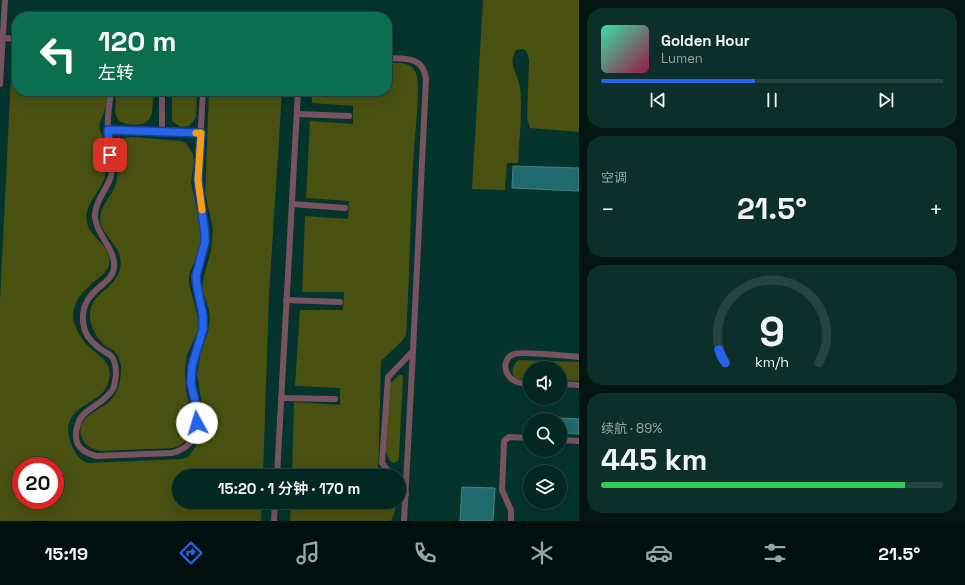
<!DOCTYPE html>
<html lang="zh">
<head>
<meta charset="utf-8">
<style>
  body { margin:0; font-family:"Space Grotesk","Noto Sans SC",sans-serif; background:#0d2f2a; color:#f1f3f6; height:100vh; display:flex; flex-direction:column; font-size:15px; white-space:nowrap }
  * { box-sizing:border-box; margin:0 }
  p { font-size:13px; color:#97a5a5 }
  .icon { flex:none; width:22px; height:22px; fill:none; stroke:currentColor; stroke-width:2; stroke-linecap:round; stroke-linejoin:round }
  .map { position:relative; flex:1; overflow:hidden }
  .side { display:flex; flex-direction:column; gap:8px; padding:8px; background:#021512; width:386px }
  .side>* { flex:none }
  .hud { position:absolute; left:12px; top:12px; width:380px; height:84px; border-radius:16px; box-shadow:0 4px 16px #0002,0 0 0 1px #24443f; background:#0b6e4f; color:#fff; overflow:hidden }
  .buttons { position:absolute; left:523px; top:361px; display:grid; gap:8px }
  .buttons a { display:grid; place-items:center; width:44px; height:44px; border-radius:50%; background:#032721; box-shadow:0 4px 16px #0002,0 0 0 1px #24443f; font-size:20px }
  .speed { position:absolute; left:12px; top:457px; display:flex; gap:8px; font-size:20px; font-weight:700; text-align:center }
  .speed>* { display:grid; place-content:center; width:52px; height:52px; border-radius:50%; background:#032721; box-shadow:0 4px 16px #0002,0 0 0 1px #24443f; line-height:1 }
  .speed .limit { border:6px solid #d22; background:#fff; color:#111 }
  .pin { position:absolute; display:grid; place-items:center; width:34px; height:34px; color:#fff; margin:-17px; border-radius:8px; box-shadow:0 2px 6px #0006 }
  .me { position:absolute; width:44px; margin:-22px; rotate:354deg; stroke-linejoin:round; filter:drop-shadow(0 0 3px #0008) }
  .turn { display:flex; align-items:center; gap:14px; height:84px; padding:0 20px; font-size:18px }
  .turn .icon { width:52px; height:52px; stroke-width:2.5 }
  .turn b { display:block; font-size:28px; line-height:34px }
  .big { font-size:30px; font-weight:600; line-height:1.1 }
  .side .tile { flex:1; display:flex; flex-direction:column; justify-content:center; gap:6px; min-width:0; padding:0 14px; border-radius:16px; background:#0d2f2a }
  .side .dial { align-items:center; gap:0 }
  .dial svg { height:104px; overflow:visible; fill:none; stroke:#24443f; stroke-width:7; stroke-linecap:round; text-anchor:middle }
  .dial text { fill:#f1f3f6; stroke:none }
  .song { display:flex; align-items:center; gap:12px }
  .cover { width:48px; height:48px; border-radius:6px; background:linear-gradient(135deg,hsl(160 70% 55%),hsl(340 70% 35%)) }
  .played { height:4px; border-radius:2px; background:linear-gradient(90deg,#2563eb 45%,#24443f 45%) }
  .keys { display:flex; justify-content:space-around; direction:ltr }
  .heat { display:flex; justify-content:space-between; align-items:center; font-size:22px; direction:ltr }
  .charge { height:6px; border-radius:3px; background:linear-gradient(90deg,#34c759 89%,#24443f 0) }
  .trip { position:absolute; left:172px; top:469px; width:234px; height:40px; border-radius:20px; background:#032721; box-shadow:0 4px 16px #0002,0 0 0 1px #24443f; font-weight:600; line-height:40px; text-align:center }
  .tabs { display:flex; height:64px; justify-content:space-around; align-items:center; background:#01100d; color:#97a5a5 }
  .tabs .icon { width:28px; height:28px }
  .tabs .current { color:#2563eb }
  .tabs b { font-size:18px; color:#f1f3f6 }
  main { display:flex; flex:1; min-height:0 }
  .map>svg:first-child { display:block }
</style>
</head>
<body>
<main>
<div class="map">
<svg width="579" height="521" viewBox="0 0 579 521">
  <rect width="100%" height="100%" fill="#04342c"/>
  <!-- green -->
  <g fill="#485110" fill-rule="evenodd">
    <path d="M 483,0 L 579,0 L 579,132 L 530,128 L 527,118 L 529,60 L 527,52 L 524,49 L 516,50 C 507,65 518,72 520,88 C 523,111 519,139 518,163 L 507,163 L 505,190 L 472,189 Z"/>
    <path d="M 17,47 L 17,91 L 108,91 C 107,97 107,103 105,109 C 104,116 98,121 100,129 C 100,132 102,135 103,137 C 106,148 108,166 105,176 C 101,192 83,204 87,223 C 91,239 113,246 109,265 C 107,272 101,276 95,281 C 84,290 74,300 73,315 C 73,326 81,339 89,347 C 100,357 113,362 109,380 C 104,408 54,403 72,446 C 75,453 80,461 88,463 L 182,459 L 188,457 L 197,445 L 203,431 L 204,418 L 197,374 L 201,351 L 208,332 L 210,318 L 209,310 L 202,289 L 204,275 L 211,251 L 213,229 L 205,193 L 209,91 L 282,91 L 269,295 L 263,476 L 179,476 L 179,502 L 262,502 L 261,521 L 0,521 L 0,300 L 12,56 L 13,51 ZM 21,466 L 55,466 L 55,500 L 21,500 Z"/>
    <path d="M 387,63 C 398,63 411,61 416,73 C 421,85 415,134 414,149 C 410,211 410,273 406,335 L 402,341 L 381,361 L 378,476 L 292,476 L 294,402 L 340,405 L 340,388 L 295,386 L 300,310 L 343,310 L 344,292 L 302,292 L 305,216 L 348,219 L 349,201 L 306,198 L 310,121 L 353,124 L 353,106 L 312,103 L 311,91 L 387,91 Z"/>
    <path d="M 116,91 L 154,91 L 152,113 L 148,121 C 140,126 128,126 119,121 L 115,113 Z"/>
    <polygon points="172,91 197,91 196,118 189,126 181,127 172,121"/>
    <path d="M 132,137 L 181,141 L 186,143 L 193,154 L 194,163 L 191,182 L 202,233 L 202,242 L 198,255 L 190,271 L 189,278 L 189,284 L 197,314 L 199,328 L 187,355 L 185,371 L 186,391 L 192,416 L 191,431 L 189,437 L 181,445 L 173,448 L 101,451 C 93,450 86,447 82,438 C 74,417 99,411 110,401 C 116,394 119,388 120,380 C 122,369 122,359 114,351 C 111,348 107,347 104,345 C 97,338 89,325 90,315 C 90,292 115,290 120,269 C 125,247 102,237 100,220 C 99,207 112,196 116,184 C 119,173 117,160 116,148 L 118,141 L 120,139 Z"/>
    <path d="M 519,360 L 579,362 L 579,381 L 560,380 L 560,368 L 530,368 L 530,379 C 526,379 519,380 516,378 C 509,373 514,363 519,360 Z"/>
    <polygon points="399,375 402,375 403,377 399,457 398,461 394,463 390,461 386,452 389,388 390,384"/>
    <polygon points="291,502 396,502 395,511 391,521 290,521"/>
  </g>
  <!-- building -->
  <g fill="#1f6a6c" stroke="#468384">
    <polygon points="513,166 579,168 579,191 512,188"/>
    <polygon points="560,418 579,419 579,434 560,433"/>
    <polygon points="462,487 495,488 493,521 460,521"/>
  </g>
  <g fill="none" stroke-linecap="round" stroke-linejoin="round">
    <!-- lane -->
    <g stroke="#78535f" stroke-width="6">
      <polyline points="3,38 17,39"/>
      <path d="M 387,58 C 406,59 423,56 426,79 L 413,351 L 404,521"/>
      <polyline points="0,84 5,0"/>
      <path d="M 111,91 C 110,103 107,115 108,127 C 108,140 114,165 111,176 C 107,190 94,202 95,218 C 97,236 116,249 114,268 C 112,286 81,289 83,321 C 84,335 91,342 102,350 C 104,352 108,353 110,355 C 115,359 116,368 116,375 C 115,380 115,385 113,389 C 101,409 75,407 76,437 C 77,449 86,453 96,456 L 172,453 C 184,450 194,442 197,429 C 200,412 190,395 191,378 C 192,361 200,347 202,331 C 205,312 195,295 196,277 C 197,272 199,267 200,262 C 202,253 205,244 205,235 L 198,180 L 203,91"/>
      <polyline points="297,114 349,116"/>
      <polyline points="108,130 201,133"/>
      <polyline points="162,132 162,92"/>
      <polyline points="292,204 345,208"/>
      <polyline points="286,300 340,302"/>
      <path d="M 530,384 C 525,383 520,384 515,381 C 504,376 501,359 514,354 C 523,351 566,356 579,357"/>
      <polyline points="560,384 579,385"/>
      <polyline points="281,398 335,399"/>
      <polyline points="560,440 579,441"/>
      <polyline points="277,476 298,91"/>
      <polyline points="392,476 382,463 388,377 413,351"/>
      <polyline points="399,485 406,494"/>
      <polyline points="274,521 275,502"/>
      <polyline points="511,521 511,510 502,490 504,442 505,440 509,437 530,438"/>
    </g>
  </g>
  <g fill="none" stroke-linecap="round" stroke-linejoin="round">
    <!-- route casing -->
    <g stroke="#184099" stroke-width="10">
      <polyline id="route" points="110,155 108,130 201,133 198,180 205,235 205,242 196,276 197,286 203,316 203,329 192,366 191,383 196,406 197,423"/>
    </g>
    <!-- route -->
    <use href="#route" stroke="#2563eb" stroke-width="7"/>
    <!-- slow -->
    <polyline stroke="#f59e0b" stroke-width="7" points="196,133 201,133 198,180 202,210"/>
  </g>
</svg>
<div class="buttons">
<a><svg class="icon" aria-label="sound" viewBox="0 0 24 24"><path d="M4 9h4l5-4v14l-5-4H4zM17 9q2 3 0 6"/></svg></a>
<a><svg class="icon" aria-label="search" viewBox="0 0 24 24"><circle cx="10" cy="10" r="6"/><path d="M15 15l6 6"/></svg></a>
<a><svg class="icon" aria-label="layers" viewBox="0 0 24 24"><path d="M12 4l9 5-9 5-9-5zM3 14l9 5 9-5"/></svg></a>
</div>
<div class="speed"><div class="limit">20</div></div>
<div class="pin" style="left:110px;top:155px;background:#d93025"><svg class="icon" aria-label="arrive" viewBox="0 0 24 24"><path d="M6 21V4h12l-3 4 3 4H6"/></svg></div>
<svg class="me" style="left:197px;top:423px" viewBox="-20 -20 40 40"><circle r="19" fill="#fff"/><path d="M0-13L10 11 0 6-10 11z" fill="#2563eb"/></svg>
<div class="trip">15:20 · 1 分钟 · 170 m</div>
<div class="hud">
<div class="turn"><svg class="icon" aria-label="left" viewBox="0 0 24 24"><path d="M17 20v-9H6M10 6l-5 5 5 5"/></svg><div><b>120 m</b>左转</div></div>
</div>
</div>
<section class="side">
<div class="tile">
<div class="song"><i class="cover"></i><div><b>Golden Hour</b><p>Lumen</p></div></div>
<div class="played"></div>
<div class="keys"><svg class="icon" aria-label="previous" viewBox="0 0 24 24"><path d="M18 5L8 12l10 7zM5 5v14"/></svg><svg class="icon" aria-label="pause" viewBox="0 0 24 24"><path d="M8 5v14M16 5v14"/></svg><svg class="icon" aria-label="next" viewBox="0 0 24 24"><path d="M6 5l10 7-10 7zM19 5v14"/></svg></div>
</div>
<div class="tile"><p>空调</p>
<div class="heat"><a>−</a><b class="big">21.5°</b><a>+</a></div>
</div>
<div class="tile dial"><svg viewBox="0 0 100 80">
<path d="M14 69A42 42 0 1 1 86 69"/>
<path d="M14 69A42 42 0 0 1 9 59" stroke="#2563eb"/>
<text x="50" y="56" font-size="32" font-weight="700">9</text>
<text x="50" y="72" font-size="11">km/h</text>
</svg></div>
<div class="tile"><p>续航 · 89%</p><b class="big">445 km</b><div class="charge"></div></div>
</section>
</main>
<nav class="tabs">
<b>15:19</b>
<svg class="icon current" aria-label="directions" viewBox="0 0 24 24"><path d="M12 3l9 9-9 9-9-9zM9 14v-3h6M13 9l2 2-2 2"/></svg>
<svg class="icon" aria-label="music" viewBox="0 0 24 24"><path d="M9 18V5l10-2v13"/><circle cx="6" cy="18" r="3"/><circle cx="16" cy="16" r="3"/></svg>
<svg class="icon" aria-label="phone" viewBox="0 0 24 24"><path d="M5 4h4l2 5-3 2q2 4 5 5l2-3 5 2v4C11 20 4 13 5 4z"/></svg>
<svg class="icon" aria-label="climate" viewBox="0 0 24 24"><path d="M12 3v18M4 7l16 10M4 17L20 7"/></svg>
<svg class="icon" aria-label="car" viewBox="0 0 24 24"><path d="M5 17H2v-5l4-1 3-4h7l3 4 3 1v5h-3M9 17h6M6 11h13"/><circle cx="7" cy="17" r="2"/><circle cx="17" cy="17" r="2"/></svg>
<svg class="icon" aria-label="filters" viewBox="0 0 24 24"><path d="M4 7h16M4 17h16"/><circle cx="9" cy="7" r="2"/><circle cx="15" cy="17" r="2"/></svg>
<b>21.5°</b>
</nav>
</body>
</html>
